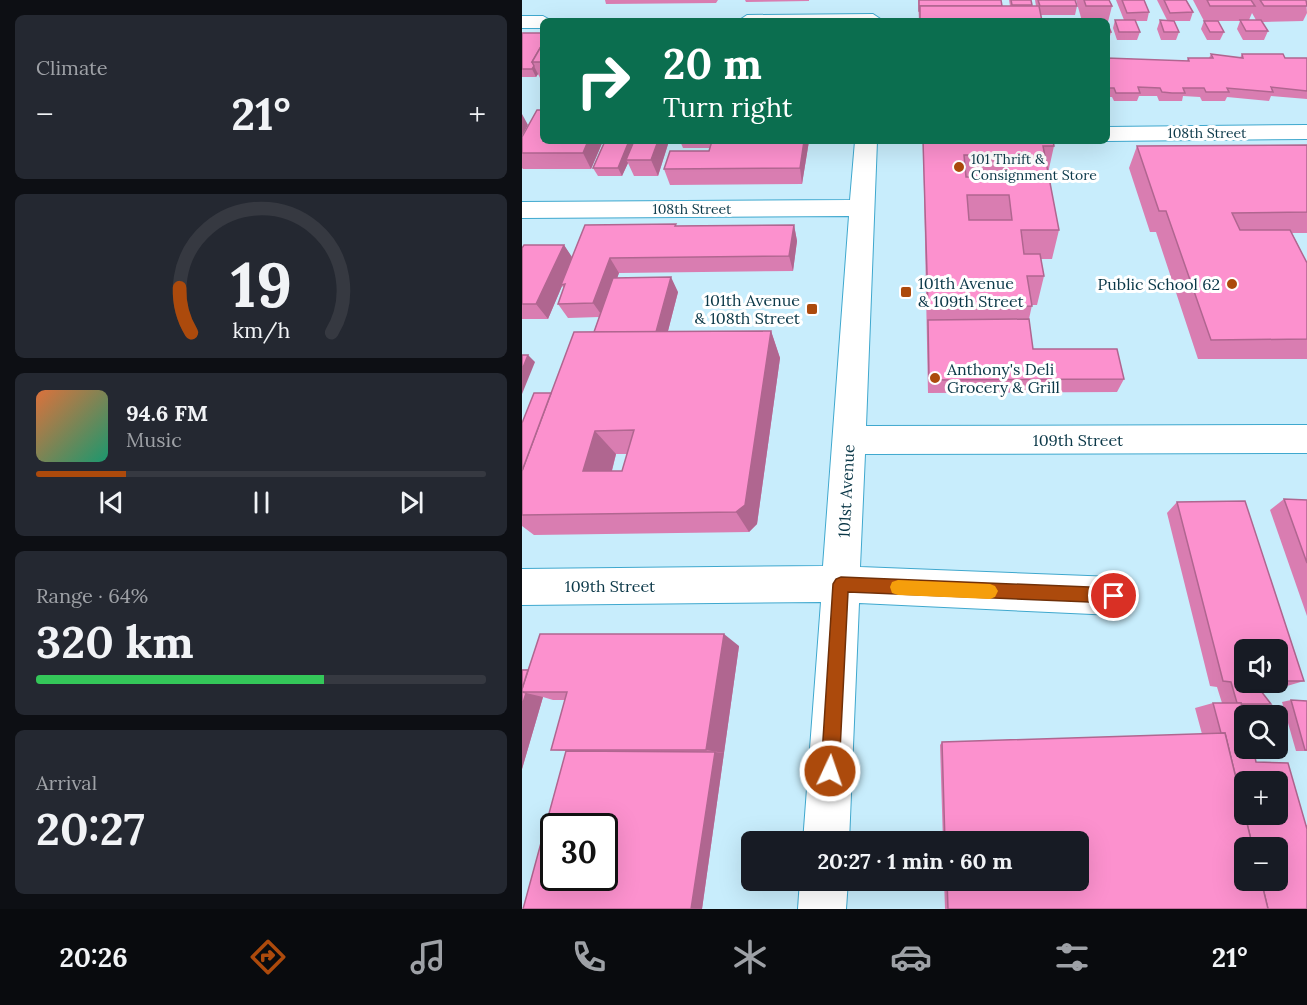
<!DOCTYPE html>
<html lang="en">
<head>
<meta charset="utf-8">
<style>
  body { margin:0; font-family:Lora,serif; background:#242831; color:#f1f3f6; height:100vh; display:flex; flex-direction:column; font-size:22px; white-space:nowrap }
  * { box-sizing:border-box; margin:0 }
  p { font-size:20px; color:#9ea1a6 }
  .icon { flex:none; width:33px; height:33px; fill:none; stroke:currentColor; stroke-width:2; stroke-linecap:round; stroke-linejoin:round }
  .map { position:relative; flex:1; overflow:hidden }
  .side { display:flex; flex-direction:column; gap:15px; padding:15px; background:#0d0f14; width:522px }
  .side>* { flex:none }
  .top-card { position:absolute; left:18px; top:18px; width:570px; height:126px; border-radius:9px; box-shadow:0 6px 24px #0002; background:#0b6e4f; color:#fff; overflow:hidden }
  .fabs { position:absolute; left:712px; top:639px; display:grid; gap:12px }
  .fabs a { display:grid; place-items:center; width:54px; height:54px; border-radius:9px; background:#171b24; box-shadow:0 6px 24px #0002; font-size:30px }
  .speed { position:absolute; left:18px; top:813px; display:flex; gap:12px; font-size:30px; font-weight:700; text-align:center }
  .speed>* { display:grid; place-content:center; width:78px; height:78px; border-radius:50%; background:#171b24; box-shadow:0 6px 24px #0002; line-height:1 }
  .speed .limit { border:3px solid #111; border-radius:9px; background:#fff; color:#111 }
  .pin { position:absolute; display:grid; place-items:center; width:51px; height:51px; color:#fff; margin:-26px; border:3px solid #fff; border-radius:50%; box-shadow:0 2px 6px #0007 }
  .me { position:absolute; width:66px; margin:-33px; rotate:3deg; stroke-linejoin:round; filter:drop-shadow(0 0 4px #0008) }
  .turn { display:flex; align-items:center; gap:21px; height:126px; padding:0 24px; font-size:27px }
  .turn .icon { width:78px; height:78px; stroke-width:2.5 }
  .turn b { display:block; font-size:42px; line-height:51px }
  .big { font-size:45px; font-weight:700; line-height:1.1 }
  .side .widget { flex:1; display:flex; flex-direction:column; justify-content:center; gap:9px; min-width:0; padding:0 21px; border-radius:9px; background:#242831 }
  .side .dial { align-items:center; gap:0 }
  .dial svg { height:156px; overflow:visible; fill:none; stroke:#363941; stroke-width:7; stroke-linecap:round; text-anchor:middle }
  .dial text { fill:#f1f3f6; stroke:none }
  .song { display:flex; align-items:center; gap:18px }
  .cover { width:72px; height:72px; border-radius:9px; background:linear-gradient(135deg,hsl(20 70% 55%),hsl(160 70% 35%)) }
  .played { height:6px; border-radius:3px; background:linear-gradient(90deg,#ac4a0c 20%,#363941 20%) }
  .keys { display:flex; justify-content:space-around; direction:ltr }
  .heat { display:flex; justify-content:space-between; align-items:center; font-size:33px; direction:ltr }
  .charge { height:9px; border-radius:4px; background:linear-gradient(90deg,#34c759 64%,#363941 0) }
  .trip { position:absolute; left:219px; top:831px; width:348px; height:60px; border-radius:9px; background:#171b24; box-shadow:0 6px 24px #0002; font-weight:700; line-height:60px; text-align:center }
  .tab-bar { display:flex; height:96px; justify-content:space-around; align-items:center; background:#090b0e; color:#9ea1a6 }
  .tab-bar .icon { width:42px; height:42px }
  .tab-bar .current { color:#ac4a0c }
  .tab-bar b { font-size:27px; color:#f1f3f6 }
  main { display:flex; flex:1; min-height:0 }
  .map>svg:first-child { display:block }
</style>
</head>
<body>
<main>
<section class="side">
<div class="widget"><p>Climate</p>
<div class="heat"><a>−</a><b class="big">21°</b><a>+</a></div>
</div>
<div class="widget dial"><svg viewBox="0 0 100 80">
<path d="M14 69A42 42 0 1 1 86 69"/>
<path d="M14 69A42 42 0 0 1 8 46" stroke="#ac4a0c"/>
<text x="50" y="56" font-size="32" font-weight="700">19</text>
<text x="50" y="72" font-size="11">km/h</text>
</svg></div>
<div class="widget">
<div class="song"><i class="cover"></i><div><b>94.6 FM</b><p>Music</p></div></div>
<div class="played"></div>
<div class="keys"><svg class="icon" aria-label="previous" viewBox="0 0 24 24"><path d="M18 5L8 12l10 7zM5 5v14"/></svg><svg class="icon" aria-label="pause" viewBox="0 0 24 24"><path d="M8 5v14M16 5v14"/></svg><svg class="icon" aria-label="next" viewBox="0 0 24 24"><path d="M6 5l10 7-10 7zM19 5v14"/></svg></div>
</div>
<div class="widget"><p>Range · 64%</p><b class="big">320 km</b><div class="charge"></div></div>
<div class="widget"><p>Arrival</p><b class="big">20:27</b></div>
</section>
<div class="map">
<svg width="785" height="909" viewBox="0 0 785 909">
  <rect width="100%" height="100%" fill="#c8edfc"/>
  <g fill="none" stroke-linecap="round" stroke-linejoin="round">
    <!-- minor casing -->
    <g stroke="#3fa8ce" stroke-width="2">
      <g id="minor">
        <polygon points="351,14 360,20 216,21 225,15"/>
        <polygon points="0,16 21,16 30,21 21,21 21,28 0,28"/>
        <polygon points="785,125 785,139 585,141 585,127"/>
        <polygon points="333,141 355,141 344,426 785,425 785,453 343,454 338,567 592,577 605,583 611,596 605,609 592,615 337,603 327,842 281,842 299,602 0,605 0,569 301,566 327,216 0,218 0,202 328,200"/>
        <polygon points="278,880 326,880 324,909 276,909"/>
      </g>
    </g>
    <!-- minor -->
    <use href="#minor" fill="#fff" fill-rule="evenodd"/>
  </g>
  <!-- wall -->
  <g fill="#d97db1" fill-rule="evenodd">
    <polygon points="83,0 196,0 194,3 84,4"/>
    <polygon points="223,0 287,0 287,1 224,2"/>
    <polygon points="396,0 479,0 480,6 488,6 487,0 509,0 510,6 514,6 513,0 553,0 555,6 553,15 519,15 520,21 397,21"/>
    <polygon points="554,0 587,0 590,6 586,22 560,21"/>
    <polygon points="594,0 622,0 627,12 625,21 613,21 618,32 615,40 595,40 591,28 593,20 602,20"/>
    <polygon points="635,0 664,0 671,12 668,21 652,21 657,32 654,40 639,40 635,29 638,20 645,20"/>
    <path d="M 671,0 L 784,0 L 785,13 L 781,21 L 740,22 L 746,31 L 742,40 L 721,40 L 715,29 L 718,21 L 696,21 L 702,32 L 698,40 L 685,40 L 679,29 L 682,21 ZM 730,13 L 734,20 L 727,20 Z"/>
    <polygon points="585,22 589,32 587,40 585,40"/>
    <polygon points="0,33 21,33 21,78 18,78 16,74 14,77 0,77"/>
    <polygon points="689,54 718,58 720,54 763,58 785,58 785,99 749,96 747,101 705,97 703,101 680,101 678,97 661,96 660,101 637,101 635,96 617,96 615,101 592,101 590,97 585,97 585,58 665,61 666,58 687,58"/>
    <polygon points="0,137 21,141 81,141 69,169 1,169 0,168"/>
    <polygon points="83,141 147,141 136,176 112,176 106,163 100,176 76,176 71,168"/>
    <polygon points="158,141 287,141 280,184 148,185 142,169 187,151 188,148 161,148"/>
    <polygon points="401,141 531,141 532,146 526,173 537,230 530,259 519,259 522,276 515,305 510,305 507,319 511,349 602,379 595,392 406,393"/>
    <polygon points="785,145 785,233 770,233 785,263 785,359 676,359 634,232 628,232 607,168 615,146"/>
    <path d="M 272,225 L 275,241 L 271,271 L 97,273 L 95,278 L 156,292 L 146,331 L 249,331 L 258,358 L 235,524 L 227,532 L 12,535 L 0,526 L 0,423 L 29,393 L 72,332 L 77,317 L 46,318 L 36,304 L 42,288 L 40,286 L 26,319 L 0,319 L 0,248 L 42,245 L 50,258 L 155,226 ZM 94,454 L 105,454 L 100,471 L 90,471 Z"/>
    <polygon points="762,499 785,500 785,616 748,510"/>
    <path d="M 655,502 L 782,681 L 765,686 L 735,686 L 749,704 L 733,708 L 720,708 L 734,762 L 784,825 L 785,825 L 785,909 L 423,909 L 422,880 L 556,880 L 556,842 L 421,842 L 418,745 L 420,742 L 680,734 L 673,708 L 691,703 L 700,703 L 695,687 L 688,686 L 645,513 ZM 756,650 L 756,682 L 723,682 Z"/>
    <polygon points="217,646 180,909 1,909 44,751 29,750 43,700 31,700 21,697 0,769 0,670"/>
    <polygon points="769,700 785,701 785,751 774,751 760,702"/>
  </g>
  <!-- shaded-wall -->
  <g fill="#b06690">
    <polygon points="12,66 16,74 14,77 10,69"/>
    <polygon points="0,114 6,125 0,136"/>
    <polygon points="66,141 81,141 69,169 61,153"/>
    <polygon points="107,141 114,141 104,160 106,163 100,176 96,168"/>
    <polygon points="136,141 147,141 136,176 129,160"/>
    <polygon points="282,141 287,141 280,184 278,168"/>
    <polygon points="272,225 275,241 271,271 267,256"/>
    <polygon points="42,245 52,260 39,285 40,286 26,319 14,304"/>
    <polygon points="88,258 97,273 81,317 71,303"/>
    <polygon points="149,277 156,292 139,358 131,344"/>
    <polygon points="249,331 258,358 235,524 227,532 214,512"/>
    <polygon points="6,355 13,362 0,394 0,370"/>
    <polygon points="73,431 94,454 84,493 61,471"/>
    <polygon points="202,634 217,646 202,753 184,750"/>
    <polygon points="4,693 21,697 0,769 0,706"/>
    <polygon points="193,752 202,753 180,909 169,909"/>
  </g>
  <!-- building -->
  <g fill="#fc91ce" stroke="#b06690" stroke-width="1.5" fill-rule="evenodd">
    <polygon points="397,0 479,0 480,6 398,6 398,11 397,11"/>
    <polygon points="489,0 509,0 510,5 490,5"/>
    <polygon points="516,0 553,0 555,6 518,6"/>
    <polygon points="562,0 587,0 590,6 564,6"/>
    <polygon points="600,0 622,0 627,12 605,13"/>
    <polygon points="642,0 664,0 671,12 648,13"/>
    <polygon points="685,0 729,0 733,6 688,6"/>
    <polygon points="738,0 784,0 785,6 742,6"/>
    <polygon points="398,6 517,6 520,21 398,21"/>
    <polygon points="593,20 613,20 618,32 597,32"/>
    <polygon points="638,20 652,21 657,32 642,32"/>
    <polygon points="718,20 739,20 746,31 724,31"/>
    <polygon points="682,21 696,21 702,32 688,32"/>
    <polygon points="585,22 589,32 585,32"/>
    <polygon points="0,33 21,33 21,43 10,62 12,66 10,69 0,69"/>
    <polygon points="21,43 21,62 10,62"/>
    <polygon points="689,54 721,58 720,54 761,54 763,58 785,58 785,91 749,87 751,92 705,88 707,92 684,92 682,88 661,88 663,93 650,93 640,92 638,88 616,87 618,93 594,93 592,88 585,88 585,58 667,61 666,58 691,58"/>
    <polygon points="15,110 21,110 21,141 66,141 61,153 0,153 0,137"/>
    <polygon points="83,141 107,141 96,168 71,168"/>
    <polygon points="112,141 136,141 129,160 104,160"/>
    <polygon points="190,141 282,141 278,168 142,169 148,151 187,151"/>
    <path d="M 401,141 L 531,141 L 532,146 L 521,146 L 537,230 L 499,230 L 502,254 L 518,254 L 522,276 L 505,276 L 510,306 L 406,307 ZM 442,155 L 483,155 L 486,177 L 444,177 ZM 445,195 L 487,195 L 490,220 L 447,220 Z"/>
    <polygon points="785,145 785,212 710,213 718,230 768,230 785,263 785,339 689,340 644,211 637,211 615,146"/>
    <polygon points="154,224 153,226 272,225 267,256 88,258 71,303 36,304 43,284 39,285 63,225"/>
    <polygon points="2,245 42,245 14,304 0,304 0,248"/>
    <polygon points="149,277 134,332 72,332 91,278"/>
    <polygon points="507,319 511,349 595,349 602,379 407,380 406,320"/>
    <path d="M 249,331 L 223,505 L 214,512 L 0,515 L 0,471 L 52,332 ZM 112,430 L 100,471 L 61,471 L 73,431 Z"/>
    <polygon points="0,355 6,355 0,370"/>
    <polygon points="12,393 29,393 0,471 0,423"/>
    <polygon points="762,499 785,500 785,563"/>
    <polygon points="723,501 782,681 756,681 756,650 723,650 723,682 732,682 749,704 719,704 719,703 715,703 709,682 701,681 655,502"/>
    <polygon points="18,634 202,634 184,750 29,750 45,692 0,692 0,689"/>
    <polygon points="0,670 6,670 0,689"/>
    <polygon points="0,692 4,693 0,706"/>
    <polygon points="769,700 785,701 785,750 783,750"/>
    <path d="M 691,703 L 719,703 L 723,719 L 723,748 L 731,748 L 734,762 L 766,763 L 785,829 L 785,909 L 746,909 L 739,880 L 756,880 L 756,848 L 731,848 L 703,733 L 699,733 ZM 723,782 L 756,782 L 756,814 L 723,814 Z"/>
    <polygon points="703,733 731,848 723,848 723,880 739,880 746,909 426,909 425,880 556,880 556,842 423,842 420,742"/>
    <path d="M 44,751 L 193,752 L 169,909 L 1,909 ZM 32,826 L 82,826 L 82,878 L 32,878 Z"/>
  </g>
  <!-- route -->
  <polygon fill="#ac4a0c" stroke="#703008" stroke-width="1.5" points="319,577 592,588 598,590 600,596 598,601 592,603 326,592 317,771 315,778 308,780 302,778 299,771 311,584 314,579"/>
  <!-- slow -->
  <polygon fill="#f59e0b" points="376,580 468,584 473,586 476,591 473,597 468,599 376,595 370,593 368,587 370,582"/>
  <!-- markers -->
  <g fill="#ac4a0c" stroke="#fff" stroke-width="2">
    <circle cx="437" cy="167" r="6"/>
    <circle cx="710" cy="284" r="6"/>
    <rect x="378" y="286" width="12" height="12" rx="3"/>
    <rect x="284" y="303" width="12" height="12" rx="3"/>
    <circle cx="413" cy="378" r="6"/>
  </g>
  <g text-anchor="middle" stroke-width="6" stroke-linejoin="round" paint-order="stroke">
    <!-- far-street labels -->
    <g font-size="14" fill="#0b3848" stroke="#fff">
      <text x="685" y="138">108th Street</text>
      <text x="170" y="214">108th Street</text>
    </g>
    <!-- far-poi labels -->
    <g font-size="14" fill="#0b3848" stroke="#fff" text-anchor="start">
      <text x="449" y="164">101 Thrift &amp;<tspan x="449" dy="16">Consignment Store</tspan></text>
    </g>
    <!-- poi labels -->
    <g font-size="16" fill="#0b3848" stroke="#fff" text-anchor="start">
      <text x="396" y="289">101th Avenue<tspan x="396" dy="18">&amp; 109th Street</tspan></text>
      <text x="698" y="290" text-anchor="end">Public School 62</text>
      <text x="278" y="306" text-anchor="end">101th Avenue<tspan x="278" dy="18">&amp; 108th Street</tspan></text>
      <text x="425" y="375">Anthony's Deli<tspan x="425" dy="18">Grocery &amp; Grill</tspan></text>
    </g>
    <!-- street labels -->
    <g font-size="16" fill="#0b3848" stroke="#fff">
      <text x="556" y="446">109th Street</text>
      <text transform="translate(324 491) rotate(-87)" y="6">101st Avenue</text>
      <text x="88" y="592">109th Street</text>
    </g>
  </g>
</svg>
<div class="fabs">
<a><svg class="icon" aria-label="sound" viewBox="0 0 24 24"><path d="M4 9h4l5-4v14l-5-4H4zM17 9q2 3 0 6"/></svg></a>
<a><svg class="icon" aria-label="search" viewBox="0 0 24 24"><circle cx="10" cy="10" r="6"/><path d="M15 15l6 6"/></svg></a>
<a>+</a>
<a>−</a>
</div>
<div class="speed"><div class="limit">30</div></div>
<div class="pin" style="left:592px;top:596px;background:#d93025"><svg class="icon" aria-label="arrive" viewBox="0 0 24 24"><path d="M6 21V4h12l-3 4 3 4H6"/></svg></div>
<svg class="me" style="left:308px;top:771px" viewBox="-20 -20 40 40"><circle r="17" fill="#ac4a0c" stroke="#fff" stroke-width="3"/><path d="M0-11L8 9 0 5-8 9z" fill="#fff"/></svg>
<div class="trip">20:27 · 1 min · 60 m</div>
<div class="top-card">
<div class="turn"><svg class="icon" aria-label="right" viewBox="0 0 24 24"><path d="M7 20v-9h11M14 6l5 5-5 5"/></svg><div><b>20 m</b>Turn right</div></div>
</div>
</div>
</main>
<nav class="tab-bar">
<b>20:26</b>
<svg class="icon current" aria-label="directions" viewBox="0 0 24 24"><path d="M12 3l9 9-9 9-9-9zM9 14v-3h6M13 9l2 2-2 2"/></svg>
<svg class="icon" aria-label="music" viewBox="0 0 24 24"><path d="M9 18V5l10-2v13"/><circle cx="6" cy="18" r="3"/><circle cx="16" cy="16" r="3"/></svg>
<svg class="icon" aria-label="phone" viewBox="0 0 24 24"><path d="M5 4h4l2 5-3 2q2 4 5 5l2-3 5 2v4C11 20 4 13 5 4z"/></svg>
<svg class="icon" aria-label="climate" viewBox="0 0 24 24"><path d="M12 3v18M4 7l16 10M4 17L20 7"/></svg>
<svg class="icon" aria-label="car" viewBox="0 0 24 24"><path d="M5 17H2v-5l4-1 3-4h7l3 4 3 1v5h-3M9 17h6M6 11h13"/><circle cx="7" cy="17" r="2"/><circle cx="17" cy="17" r="2"/></svg>
<svg class="icon" aria-label="filters" viewBox="0 0 24 24"><path d="M4 7h16M4 17h16"/><circle cx="9" cy="7" r="2"/><circle cx="15" cy="17" r="2"/></svg>
<b>21°</b>
</nav>
</body>
</html>
